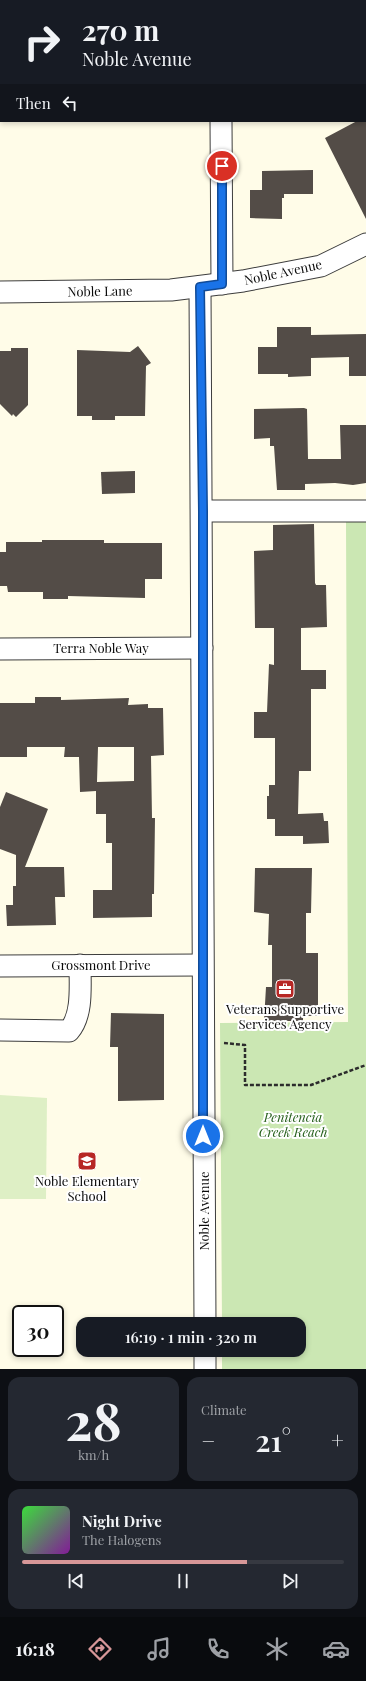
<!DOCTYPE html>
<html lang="en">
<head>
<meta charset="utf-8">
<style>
  body { margin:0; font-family:"Playfair Display",serif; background:#242831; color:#f1f3f6; height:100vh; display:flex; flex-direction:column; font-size:15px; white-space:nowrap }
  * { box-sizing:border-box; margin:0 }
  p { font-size:13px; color:#9ea1a6 }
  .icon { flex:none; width:22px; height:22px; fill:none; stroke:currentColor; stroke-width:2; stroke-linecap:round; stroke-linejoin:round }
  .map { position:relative; height:1369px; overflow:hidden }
  .sheet { display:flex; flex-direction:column; gap:8px; padding:8px; background:#0d0f14; flex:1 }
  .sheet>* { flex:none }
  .top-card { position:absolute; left:0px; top:0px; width:366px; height:122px; box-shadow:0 2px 6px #0003; background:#171b24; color:#f1f3f6; overflow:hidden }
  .speed { position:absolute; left:12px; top:1305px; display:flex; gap:8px; font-size:20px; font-weight:700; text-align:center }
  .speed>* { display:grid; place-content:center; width:52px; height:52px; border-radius:50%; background:#171b24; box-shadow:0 2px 6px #0003; line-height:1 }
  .speed .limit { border:2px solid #111; border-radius:6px; background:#fff; color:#111 }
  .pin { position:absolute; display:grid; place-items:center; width:34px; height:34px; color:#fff; margin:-17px; border:2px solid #fff; border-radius:50%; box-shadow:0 1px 4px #0007 }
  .me { position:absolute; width:44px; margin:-22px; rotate:0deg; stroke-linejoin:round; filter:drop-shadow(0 0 3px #0008) }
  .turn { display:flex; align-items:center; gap:14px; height:84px; padding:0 16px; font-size:18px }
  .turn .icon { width:52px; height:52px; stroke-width:2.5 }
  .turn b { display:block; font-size:28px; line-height:34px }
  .then { display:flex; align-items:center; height:38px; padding:0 16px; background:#0003; gap:8px; font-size:15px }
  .big { font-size:30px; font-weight:600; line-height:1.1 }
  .sheet .widget { flex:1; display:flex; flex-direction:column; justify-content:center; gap:6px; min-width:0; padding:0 14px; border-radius:12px; background:#242831 }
  .sheet .dial { align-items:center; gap:0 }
  .dial b { font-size:52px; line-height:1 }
  .song { display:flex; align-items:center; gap:12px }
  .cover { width:48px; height:48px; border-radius:6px; background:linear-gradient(135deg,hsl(120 70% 55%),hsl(290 70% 35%)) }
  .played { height:4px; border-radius:2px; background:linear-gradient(90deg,#d79798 70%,#363941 70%) }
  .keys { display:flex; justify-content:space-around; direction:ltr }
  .heat { display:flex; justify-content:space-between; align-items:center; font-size:22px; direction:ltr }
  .sheet .tiles { flex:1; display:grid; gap:8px; grid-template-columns:1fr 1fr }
  .widget:last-child { grid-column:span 2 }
  .trip { position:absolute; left:76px; top:1317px; width:230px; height:40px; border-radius:12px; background:#171b24; box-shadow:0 2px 6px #0003; font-weight:600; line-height:40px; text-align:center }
  .tabs { display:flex; height:64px; justify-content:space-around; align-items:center; background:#090b0e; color:#9ea1a6 }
  .tabs .icon { width:28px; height:28px }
  .tabs .on { color:#d79798 }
  .tabs b { font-size:18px; color:#f1f3f6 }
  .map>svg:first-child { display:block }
</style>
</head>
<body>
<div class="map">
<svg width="366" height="1369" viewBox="0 0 366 1369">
  <rect width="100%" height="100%" fill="#fffce8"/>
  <!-- green -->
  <polygon fill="#cbe7b3" points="366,521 366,1369 222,1369 222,1350 299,1350 299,1324 222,1324 220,1023 348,1022 346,522"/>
  <!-- pitch -->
  <polygon fill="#deefc5" points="0,1095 47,1098 46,1199 0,1199"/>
  <!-- building -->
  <g fill="#534c47" fill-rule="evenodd">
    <polygon points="366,116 366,219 325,138 357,121 365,121"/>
    <polygon points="313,170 313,194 284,194 284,198 282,198 282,219 250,218 250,190 262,190 262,171"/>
    <polygon points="277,327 311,327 311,335 366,334 366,376 349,376 349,357 311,358 311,376 288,377 288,374 258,374 258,347 277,347"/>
    <polygon points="138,346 151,363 146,366 145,416 115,416 115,420 92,420 92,416 77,416 77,350 130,352"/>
    <polygon points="11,348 28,348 28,405 16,417 13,414 12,416 0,404 0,351 11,351"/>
    <polygon points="304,408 307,409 308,459 341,459 340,425 366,425 366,483 353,485 335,483 305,484 305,490 277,490 274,446 270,446 270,438 254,439 254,409"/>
    <polygon points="135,471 135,493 102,494 101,472"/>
    <polygon points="314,524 315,583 316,585 326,585 327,627 301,628 301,670 326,670 326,689 311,689 311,771 299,771 298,814 323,813 324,821 328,821 329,843 303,844 303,836 275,836 275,819 267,819 267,796 269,796 269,785 275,785 275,738 254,738 254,712 267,712 269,664 274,665 274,628 255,628 254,551 273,550 273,525"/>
    <polygon points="42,540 104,540 104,543 162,543 162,579 145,579 145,598 68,596 68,599 43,599 43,592 8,592 7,586 0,586 0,552 6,552 6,542 42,542"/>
    <path d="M 35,697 L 61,697 L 61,700 L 129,698 L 128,705 L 148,704 L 148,708 L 163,708 L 164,755 L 151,756 L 152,818 L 155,818 L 154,894 L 152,894 L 152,917 L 93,918 L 93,890 L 112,890 L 112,843 L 106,843 L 106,814 L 96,814 L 96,791 L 80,792 L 79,757 L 64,757 L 65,747 L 27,747 L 27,757 L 0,757 L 0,703 L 35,703 ZM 98,747 L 134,747 L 134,781 L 97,782 Z"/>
    <polygon points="6,792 48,809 25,867 64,867 65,897 55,897 56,925 7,926 6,905 13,905 13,886 16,886 16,855 0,849 0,807"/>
    <polygon points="255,868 312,868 311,913 306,913 306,953 318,953 318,1016 303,1016 303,1021 264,1021 266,987 272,987 272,945 268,945 269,914 254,912"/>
    <polygon points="111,1013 164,1014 164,1100 118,1101 118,1047 110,1047"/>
  </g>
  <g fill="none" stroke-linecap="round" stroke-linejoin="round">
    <!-- minor casing -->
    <g stroke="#3d3d3d" stroke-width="23">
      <g id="minor">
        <polyline points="221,0 221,1"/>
        <polyline points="221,121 222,284"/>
        <polyline points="200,287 205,1324"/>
        <polyline points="0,292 171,290 243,281 321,266 366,244"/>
        <polyline points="203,511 366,511"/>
        <polyline points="0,649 202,648"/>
        <polyline points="0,966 202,965"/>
        <path d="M 0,1030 L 69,1031 C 83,1015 80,986 80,965"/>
        <polyline points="205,1350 205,1369"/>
      </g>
    </g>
    <!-- path -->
    <polyline stroke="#2c2c2c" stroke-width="2.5" stroke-dasharray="4 2" stroke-linecap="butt" points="224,1043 245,1045 245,1085 311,1085 366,1065"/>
    <!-- minor -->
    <use href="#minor" stroke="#fff" stroke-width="21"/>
  </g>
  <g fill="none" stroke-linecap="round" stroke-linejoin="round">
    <!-- route casing -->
    <g stroke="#114b97" stroke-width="10">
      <polyline id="route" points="203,1136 203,511 200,287 222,284 222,166"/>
    </g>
    <!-- route -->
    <use href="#route" stroke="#1a73e8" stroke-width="7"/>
  </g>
  <!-- icons -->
  <defs>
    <g id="office-square" transform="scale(1)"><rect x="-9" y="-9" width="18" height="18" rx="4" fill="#b72725" stroke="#fff"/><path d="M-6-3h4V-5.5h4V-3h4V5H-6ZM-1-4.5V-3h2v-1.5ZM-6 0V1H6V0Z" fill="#fff"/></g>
    <g id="school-square" transform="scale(1)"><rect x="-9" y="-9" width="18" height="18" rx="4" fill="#b72725" stroke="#fff"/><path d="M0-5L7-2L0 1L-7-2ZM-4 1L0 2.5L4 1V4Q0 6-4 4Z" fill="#fff"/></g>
  </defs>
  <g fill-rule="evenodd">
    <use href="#office-square" x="285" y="989"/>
    <use href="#school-square" x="87" y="1161"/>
  </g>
  <g text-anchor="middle" stroke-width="4" stroke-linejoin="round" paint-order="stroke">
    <!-- street labels -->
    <g font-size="13" fill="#0a0a0a" stroke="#fff">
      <text transform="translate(283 272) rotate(-12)" y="5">Noble Avenue</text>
      <text transform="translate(100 291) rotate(-1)" y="5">Noble Lane</text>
      <text x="101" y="653">Terra Noble Way</text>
      <text x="101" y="970">Grossmont Drive</text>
      <text transform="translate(204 1211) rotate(-90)" y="5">Noble Avenue</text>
    </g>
    <!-- poi labels -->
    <g font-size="13" fill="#0a0a0a" stroke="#fff">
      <text x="285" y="1014">Veterans Supportive<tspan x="285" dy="15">Services Agency</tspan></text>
      <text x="87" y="1186">Noble Elementary<tspan x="87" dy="15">School</tspan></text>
    </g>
    <!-- park labels -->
    <g font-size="13" font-style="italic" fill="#27601d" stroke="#fff">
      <text x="293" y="1122">Penitencia<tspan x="293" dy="15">Creek Reach</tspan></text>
    </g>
  </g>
</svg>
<div class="speed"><div class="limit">30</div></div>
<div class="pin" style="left:222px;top:166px;background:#d93025"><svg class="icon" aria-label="arrive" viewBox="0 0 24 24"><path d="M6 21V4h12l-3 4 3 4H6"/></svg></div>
<svg class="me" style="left:203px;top:1136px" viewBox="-20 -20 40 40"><circle r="17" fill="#1a73e8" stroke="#fff" stroke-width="3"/><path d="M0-11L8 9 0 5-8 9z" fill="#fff"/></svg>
<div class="trip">16:19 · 1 min · 320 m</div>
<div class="top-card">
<div class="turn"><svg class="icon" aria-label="right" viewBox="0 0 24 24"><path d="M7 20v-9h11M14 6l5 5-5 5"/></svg><div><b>270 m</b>Noble Avenue</div></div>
<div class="then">Then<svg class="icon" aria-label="left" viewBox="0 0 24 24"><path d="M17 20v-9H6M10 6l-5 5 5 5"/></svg></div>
</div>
</div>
<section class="sheet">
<div class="tiles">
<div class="widget dial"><b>28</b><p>km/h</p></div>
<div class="widget"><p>Climate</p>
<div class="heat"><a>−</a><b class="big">21°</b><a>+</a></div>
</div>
<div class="widget">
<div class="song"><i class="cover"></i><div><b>Night Drive</b><p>The Halogens</p></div></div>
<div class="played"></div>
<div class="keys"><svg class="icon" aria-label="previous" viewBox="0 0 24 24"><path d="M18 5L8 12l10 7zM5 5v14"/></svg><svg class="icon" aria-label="pause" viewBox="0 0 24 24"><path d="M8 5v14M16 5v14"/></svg><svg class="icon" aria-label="next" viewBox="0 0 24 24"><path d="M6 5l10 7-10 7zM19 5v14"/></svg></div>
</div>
</div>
</section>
<nav class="tabs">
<b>16:18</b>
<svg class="icon on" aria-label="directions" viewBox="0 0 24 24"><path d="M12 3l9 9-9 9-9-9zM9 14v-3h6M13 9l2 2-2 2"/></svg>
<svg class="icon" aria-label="music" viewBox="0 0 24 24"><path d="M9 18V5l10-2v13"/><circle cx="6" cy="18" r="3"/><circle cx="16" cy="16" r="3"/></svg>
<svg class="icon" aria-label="phone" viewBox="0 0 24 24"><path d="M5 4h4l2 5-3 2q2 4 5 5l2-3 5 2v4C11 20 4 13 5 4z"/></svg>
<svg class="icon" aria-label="climate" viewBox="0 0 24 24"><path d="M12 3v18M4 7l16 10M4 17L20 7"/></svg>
<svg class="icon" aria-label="car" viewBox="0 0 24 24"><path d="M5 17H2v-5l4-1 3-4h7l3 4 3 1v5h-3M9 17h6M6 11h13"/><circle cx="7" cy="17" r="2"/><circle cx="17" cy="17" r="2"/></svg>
</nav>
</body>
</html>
